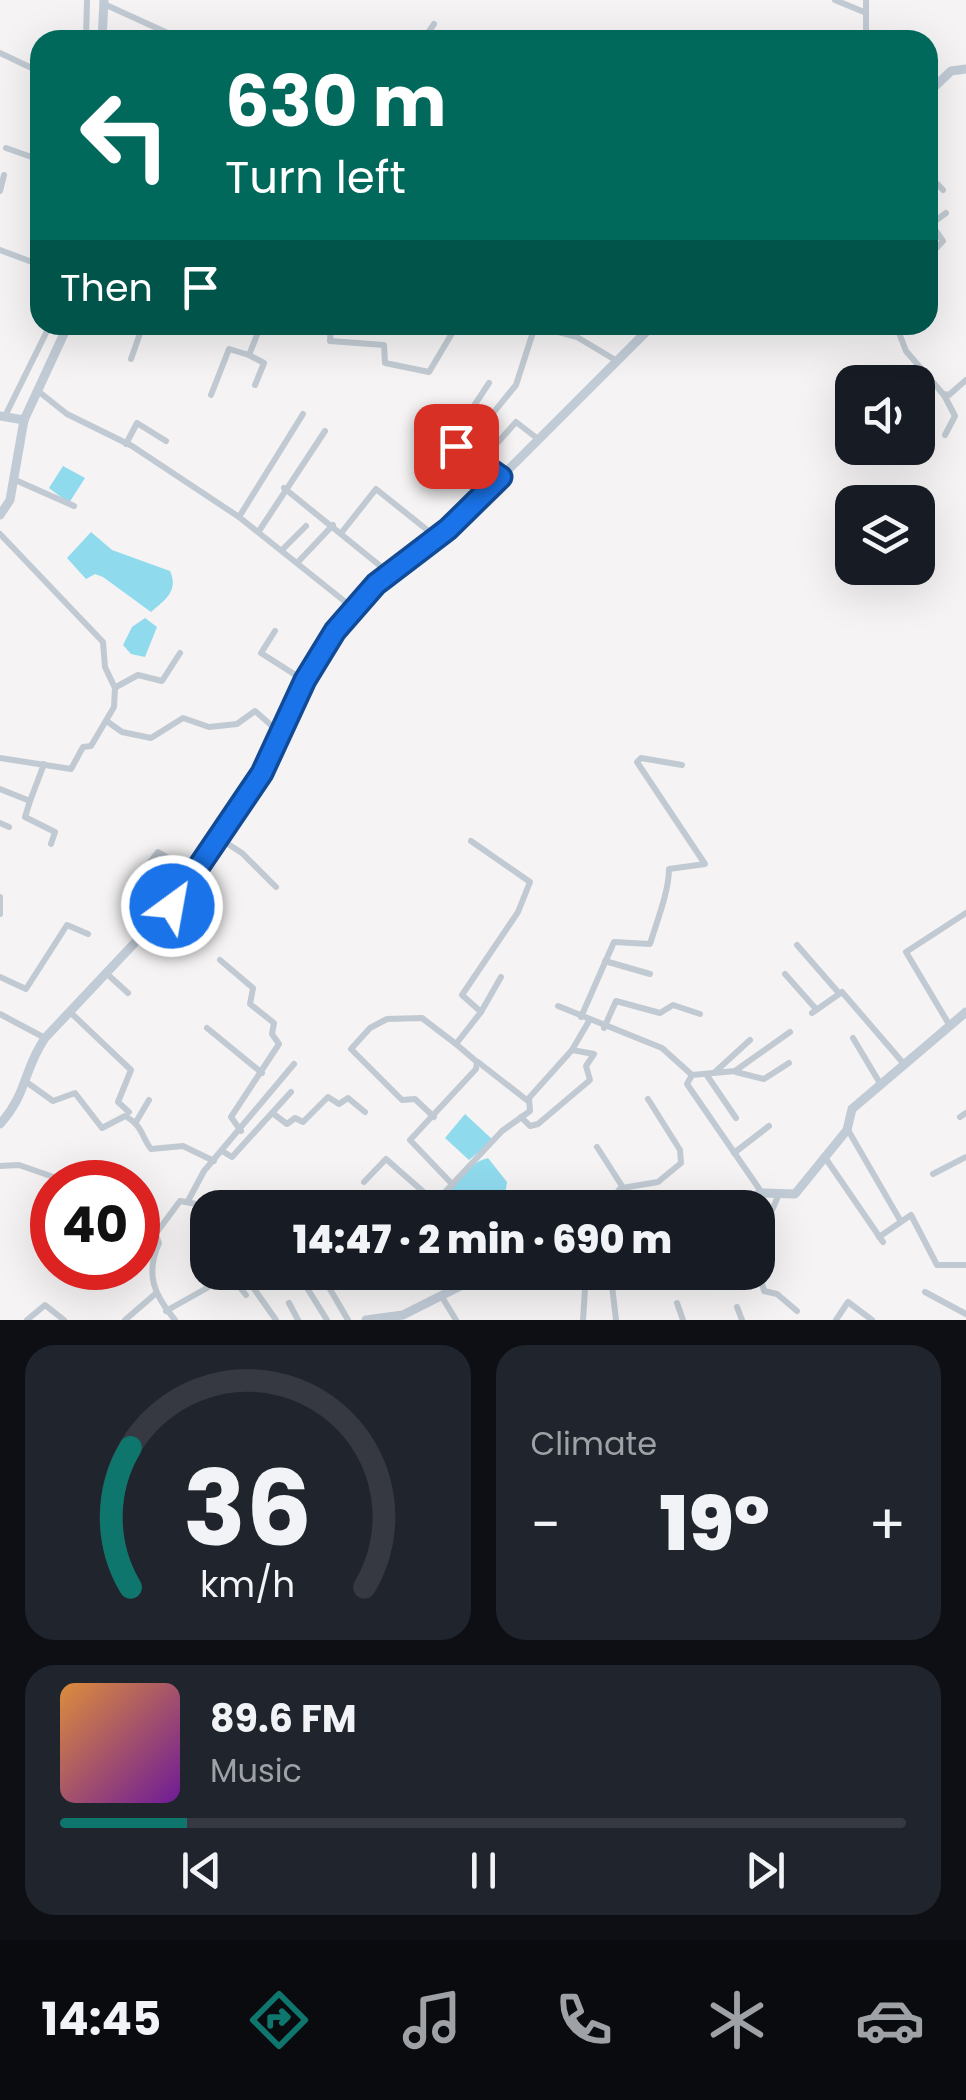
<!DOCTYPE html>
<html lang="en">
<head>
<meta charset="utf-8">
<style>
  body { margin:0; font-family:Poppins,sans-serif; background:#20242c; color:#f1f3f6; height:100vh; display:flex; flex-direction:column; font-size:38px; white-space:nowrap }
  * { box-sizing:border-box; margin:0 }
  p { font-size:32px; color:#9ea1a6 }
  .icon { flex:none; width:55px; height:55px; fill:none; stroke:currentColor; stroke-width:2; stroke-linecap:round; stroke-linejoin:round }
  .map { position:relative; height:1320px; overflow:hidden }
  .drawer { display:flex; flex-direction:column; gap:25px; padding:25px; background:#0d0f14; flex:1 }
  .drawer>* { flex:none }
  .banner { position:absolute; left:30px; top:30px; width:908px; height:305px; border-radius:30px; box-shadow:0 10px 40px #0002; background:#00695c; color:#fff; overflow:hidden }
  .fabs { position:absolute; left:835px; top:365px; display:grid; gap:20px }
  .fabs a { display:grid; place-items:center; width:100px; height:100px; border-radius:20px; background:#171b24; box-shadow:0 10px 40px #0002; font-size:50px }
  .speed { position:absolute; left:30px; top:1160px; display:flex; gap:20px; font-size:50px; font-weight:700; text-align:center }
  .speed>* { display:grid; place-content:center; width:130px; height:130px; border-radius:50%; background:#171b24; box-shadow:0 10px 40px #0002; line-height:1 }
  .speed .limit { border:15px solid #d22; background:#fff; color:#111 }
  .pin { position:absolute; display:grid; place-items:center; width:85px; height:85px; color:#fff; margin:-42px; border-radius:20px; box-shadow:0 5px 15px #0006 }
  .me { position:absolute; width:110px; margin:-55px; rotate:32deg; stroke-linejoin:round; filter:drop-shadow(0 0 8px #0008) }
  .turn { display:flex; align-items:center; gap:35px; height:210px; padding:0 30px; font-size:45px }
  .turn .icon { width:130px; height:130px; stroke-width:2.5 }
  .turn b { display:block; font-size:70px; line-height:85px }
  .then { display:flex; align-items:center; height:95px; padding:0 30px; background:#0003; gap:20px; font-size:38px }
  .big { font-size:75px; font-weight:800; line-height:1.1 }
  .drawer .widget { flex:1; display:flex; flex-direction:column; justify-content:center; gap:15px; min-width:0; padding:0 35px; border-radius:30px; background:#20242c }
  .drawer .dial { align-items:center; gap:0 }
  .dial svg { height:260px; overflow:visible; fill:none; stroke:#363941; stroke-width:7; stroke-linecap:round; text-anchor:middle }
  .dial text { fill:#f1f3f6; stroke:none }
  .song { display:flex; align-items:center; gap:30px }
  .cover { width:120px; height:120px; border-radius:15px; background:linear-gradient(135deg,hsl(30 70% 55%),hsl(280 70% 35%)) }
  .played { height:10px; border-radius:5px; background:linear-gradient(90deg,#0f766e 15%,#363941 15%) }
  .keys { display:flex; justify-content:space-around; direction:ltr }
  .heat { display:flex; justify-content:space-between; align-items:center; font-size:55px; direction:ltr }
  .drawer .tiles { flex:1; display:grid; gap:25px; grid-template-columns:1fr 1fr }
  .widget:last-child { grid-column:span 2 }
  .trip { position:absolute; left:190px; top:1190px; width:585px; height:100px; border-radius:30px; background:#171b24; box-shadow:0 10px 40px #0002; font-weight:800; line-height:100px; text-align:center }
  .tab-bar { display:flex; height:160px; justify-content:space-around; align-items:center; background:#090b0e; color:#9ea1a6 }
  .tab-bar .icon { width:70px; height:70px }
  .tab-bar .active { color:#0f766e }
  .tab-bar b { font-size:45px; color:#f1f3f6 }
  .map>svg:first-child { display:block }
</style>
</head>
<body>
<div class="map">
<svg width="966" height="1320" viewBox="0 0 966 1320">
  <rect width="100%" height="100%" fill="#f5f3f3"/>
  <!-- water -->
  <g fill="#90daee">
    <polygon points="63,466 85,478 69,503 49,488"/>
    <path d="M 91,532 L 112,550 L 170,571 C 179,591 165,600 151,612 L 103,577 L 95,574 L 86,579 L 67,558 Z"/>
    <polygon points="145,618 157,627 145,657 131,654 123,645 132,627"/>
    <polygon points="465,1114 493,1140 469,1160 445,1138"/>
    <path d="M 488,1158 L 507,1182 L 503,1207 L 444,1208 C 448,1187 467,1163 488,1158 Z"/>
  </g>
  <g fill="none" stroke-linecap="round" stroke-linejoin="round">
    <!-- street -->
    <g stroke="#c1cad2" stroke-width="6">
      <polyline points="835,0 864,12"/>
      <polyline points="104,4 183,40"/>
      <polyline points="86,40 87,0"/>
      <polyline points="271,40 274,35"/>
      <polyline points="423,40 434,24"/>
      <polyline points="866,40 866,0"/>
      <polyline points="0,53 40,72"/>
      <polyline points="6,148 40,160"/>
      <polyline points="928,174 943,190"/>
      <polyline points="0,191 4,175"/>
      <polyline points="0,250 40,265"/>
      <polyline points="928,257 943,241 931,224 946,213"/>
      <polyline points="331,325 330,341 384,345 385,363 429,372 457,325"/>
      <polyline points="533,325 577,337 617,361"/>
      <polyline points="896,325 906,351 943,394 949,395 966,380"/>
      <polyline points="249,355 264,363 255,385"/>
      <polyline points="131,359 143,325"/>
      <polyline points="916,382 925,374"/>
      <polyline points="489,383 454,436 454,443 481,461 516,422 538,439"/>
      <polyline points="38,391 67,414 132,446 239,517"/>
      <polyline points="211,395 229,349 249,355 261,325"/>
      <polyline points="944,395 955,416 945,435"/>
      <polyline points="303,414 239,517 353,608"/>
      <polyline points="5,416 50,325"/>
      <polyline points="126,444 137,423 166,441"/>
      <polyline points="463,450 516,385 535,326"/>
      <polyline points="480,461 501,477"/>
      <polyline points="13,479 74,506"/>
      <polyline points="284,488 389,573"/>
      <polyline points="259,531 325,431"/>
      <polyline points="342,532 376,489 436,537"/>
      <polyline points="0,534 103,642 105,667 115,688 114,707 91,746 83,747 71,769 0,758"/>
      <polyline points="283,549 306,526"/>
      <polyline points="298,562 333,525"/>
      <polyline points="275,631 261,653 305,681"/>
      <polyline points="116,687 138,675 162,681 180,653"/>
      <polyline points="108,722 122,732 151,738 183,718 209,727 237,724 255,711 280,733"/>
      <polyline points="0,789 30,801 25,817 55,832 51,844"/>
      <polyline points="30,801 44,764"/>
      <polyline points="0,823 9,827"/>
      <polyline points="217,837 242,853 276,887"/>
      <polyline points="143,871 158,852 192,872"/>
      <polyline points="0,897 0,914"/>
      <polyline points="797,945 838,992"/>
      <polyline points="220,960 253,988 250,1004 274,1023 272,1034 279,1044 231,1117 241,1131"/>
      <polyline points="605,961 650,974"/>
      <polyline points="106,973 128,993"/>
      <polyline points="785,974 816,1009"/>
      <polyline points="0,977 26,989 67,925 88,934"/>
      <polyline points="558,1006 662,1048 692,1075"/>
      <polyline points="70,1012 131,1070 118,1102 129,1112"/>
      <polyline points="481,1012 501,977"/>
      <polyline points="812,1013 842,992 904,1064"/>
      <polyline points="0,1014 45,1038"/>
      <path d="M 581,1017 L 614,942 L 650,944 C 657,921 669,891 669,869 L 705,864 L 637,762 L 641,758 L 682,765"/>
      <polyline points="950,1026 906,952 966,913"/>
      <polyline points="207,1028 262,1073"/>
      <polyline points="604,1028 616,1001 660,1013 673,1005 700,1014"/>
      <polyline points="853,1038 881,1085"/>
      <polyline points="478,1062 528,1101"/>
      <polyline points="715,1072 750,1040"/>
      <polyline points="736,1072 764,1079 789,1063"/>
      <polyline points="706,1074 736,1118"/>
      <path d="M 25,1081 L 53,1101 L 75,1093 L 102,1128 L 125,1116 C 143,1126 141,1136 151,1149 L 183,1146 L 214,1161"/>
      <polyline points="275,1115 287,1124 295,1118 303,1122 328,1097 339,1104 348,1098 365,1112"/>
      <polyline points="434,1117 415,1099 402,1100 351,1049 370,1028 387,1019 422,1018 456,1044"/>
      <polyline points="521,1117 530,1126 538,1124 590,1080 586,1066 594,1054 572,1050"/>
      <polyline points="960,1117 966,1113"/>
      <polyline points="136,1122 149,1100"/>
      <polyline points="848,1130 900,1220"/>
      <polyline points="597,1147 622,1186 605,1208"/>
      <polyline points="222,1151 232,1157 291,1092"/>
      <polyline points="734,1153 769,1126"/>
      <polyline points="824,1156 883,1242"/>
      <polyline points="0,1166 19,1165 68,1182"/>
      <polyline points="933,1174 966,1157"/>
      <polyline points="364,1182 386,1159 435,1202"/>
      <polyline points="453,1185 410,1140 476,1069 477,1062 456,1044 481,1012 462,995 518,912 530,882 471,841"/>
      <polyline points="622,1188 658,1182 681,1163 680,1150 648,1099"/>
      <polyline points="762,1193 687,1084 692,1075 735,1071 790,1032"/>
      <polyline points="188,1201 204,1171 294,1064"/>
      <polyline points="430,1208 502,1131 530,1111 529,1098 572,1050 589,1021"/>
      <polyline points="555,1208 559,1203"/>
      <polyline points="138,1219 154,1236 180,1201 218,1208"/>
      <polyline points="763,1231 779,1194"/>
      <path d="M 156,1235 L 159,1243 C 145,1274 154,1295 175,1320"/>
      <polyline points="879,1237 911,1215 937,1265 966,1265"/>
      <polyline points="758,1267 764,1291 777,1294 797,1311"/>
      <polyline points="265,1272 250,1283 276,1320"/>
      <polyline points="320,1272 348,1320"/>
      <polyline points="586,1275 611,1277 616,1320"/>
      <polyline points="304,1283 327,1320"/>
      <polyline points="329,1283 337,1272"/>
      <polyline points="925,1292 966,1314"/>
      <polyline points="442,1297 456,1320"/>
      <polyline points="289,1303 298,1320"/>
      <polyline points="677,1303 683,1320"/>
      <polyline points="737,1307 742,1320"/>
      <polyline points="166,1311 230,1275 246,1295"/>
      <polyline points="27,1320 45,1305 64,1320"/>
      <polyline points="125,1320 154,1295"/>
      <polyline points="583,1320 586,1274"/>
      <polyline points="836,1320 848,1302 872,1320"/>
    </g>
    <!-- secondary -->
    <g stroke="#c1cbd6" stroke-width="9">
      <polyline points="102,40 104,0"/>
      <polyline points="928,93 951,71 966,69"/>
      <polyline points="0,416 24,420"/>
      <polyline points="0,515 10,500 24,420 68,325"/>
      <path d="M 0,1124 C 28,1093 23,1070 45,1038 L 176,899 L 262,773 L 305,680 L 353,608 L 391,571 L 457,521 L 653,325"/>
      <polyline points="650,1208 666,1208"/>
      <polyline points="717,1208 762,1193 795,1194 847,1130 852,1109 966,1012"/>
      <polyline points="366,1320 403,1315 488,1272"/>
    </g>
  </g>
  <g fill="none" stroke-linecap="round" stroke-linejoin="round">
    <!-- route casing -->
    <g stroke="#114b97" stroke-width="25">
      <polyline id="route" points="172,906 262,773 305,680 335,631 376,584 448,529 501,477 456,446"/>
    </g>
    <!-- route -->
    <use href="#route" stroke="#1a73e8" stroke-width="18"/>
  </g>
</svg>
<div class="fabs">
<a><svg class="icon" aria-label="sound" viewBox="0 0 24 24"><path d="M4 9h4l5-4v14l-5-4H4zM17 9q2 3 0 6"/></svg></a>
<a><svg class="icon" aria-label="layers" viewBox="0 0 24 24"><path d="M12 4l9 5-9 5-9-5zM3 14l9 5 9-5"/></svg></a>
</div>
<div class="speed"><div class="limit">40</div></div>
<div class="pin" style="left:456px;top:446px;background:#d93025"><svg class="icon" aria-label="arrive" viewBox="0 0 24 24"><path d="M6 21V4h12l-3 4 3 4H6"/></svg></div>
<svg class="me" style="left:172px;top:906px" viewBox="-20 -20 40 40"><circle r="17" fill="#1a73e8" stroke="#fff" stroke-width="3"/><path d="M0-11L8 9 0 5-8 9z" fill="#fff"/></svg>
<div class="trip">14:47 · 2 min · 690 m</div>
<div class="banner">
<div class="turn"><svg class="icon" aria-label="left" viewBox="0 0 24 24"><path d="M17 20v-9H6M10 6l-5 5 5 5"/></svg><div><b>630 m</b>Turn left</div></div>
<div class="then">Then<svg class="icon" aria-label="arrive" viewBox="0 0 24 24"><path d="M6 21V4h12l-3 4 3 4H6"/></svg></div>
</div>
</div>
<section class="drawer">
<div class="tiles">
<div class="widget dial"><svg viewBox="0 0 100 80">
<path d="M14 69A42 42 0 1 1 86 69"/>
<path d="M14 69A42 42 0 0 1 14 26" stroke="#0f766e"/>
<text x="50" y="56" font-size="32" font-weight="700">36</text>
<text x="50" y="72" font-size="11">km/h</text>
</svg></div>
<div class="widget"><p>Climate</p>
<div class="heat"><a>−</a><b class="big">19°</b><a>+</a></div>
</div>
<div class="widget">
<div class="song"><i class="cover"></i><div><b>89.6 FM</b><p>Music</p></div></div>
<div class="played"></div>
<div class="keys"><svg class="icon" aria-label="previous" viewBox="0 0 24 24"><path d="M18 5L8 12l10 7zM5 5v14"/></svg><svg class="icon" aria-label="pause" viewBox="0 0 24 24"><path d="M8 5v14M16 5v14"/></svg><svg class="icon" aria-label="next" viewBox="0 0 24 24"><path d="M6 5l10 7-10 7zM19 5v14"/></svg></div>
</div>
</div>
</section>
<nav class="tab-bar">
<b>14:45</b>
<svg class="icon active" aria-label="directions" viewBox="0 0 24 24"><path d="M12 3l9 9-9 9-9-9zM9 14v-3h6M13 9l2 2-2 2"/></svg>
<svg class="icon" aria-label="music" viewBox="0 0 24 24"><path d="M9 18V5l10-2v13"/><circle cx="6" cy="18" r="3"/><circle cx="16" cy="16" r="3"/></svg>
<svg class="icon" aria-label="phone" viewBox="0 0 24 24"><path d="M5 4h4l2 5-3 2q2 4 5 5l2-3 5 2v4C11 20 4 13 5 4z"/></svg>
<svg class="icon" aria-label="climate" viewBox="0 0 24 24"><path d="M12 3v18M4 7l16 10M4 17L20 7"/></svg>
<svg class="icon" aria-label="car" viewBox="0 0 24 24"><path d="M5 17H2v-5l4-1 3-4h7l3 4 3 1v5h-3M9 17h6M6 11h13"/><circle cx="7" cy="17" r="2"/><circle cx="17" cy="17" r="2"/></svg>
</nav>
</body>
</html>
